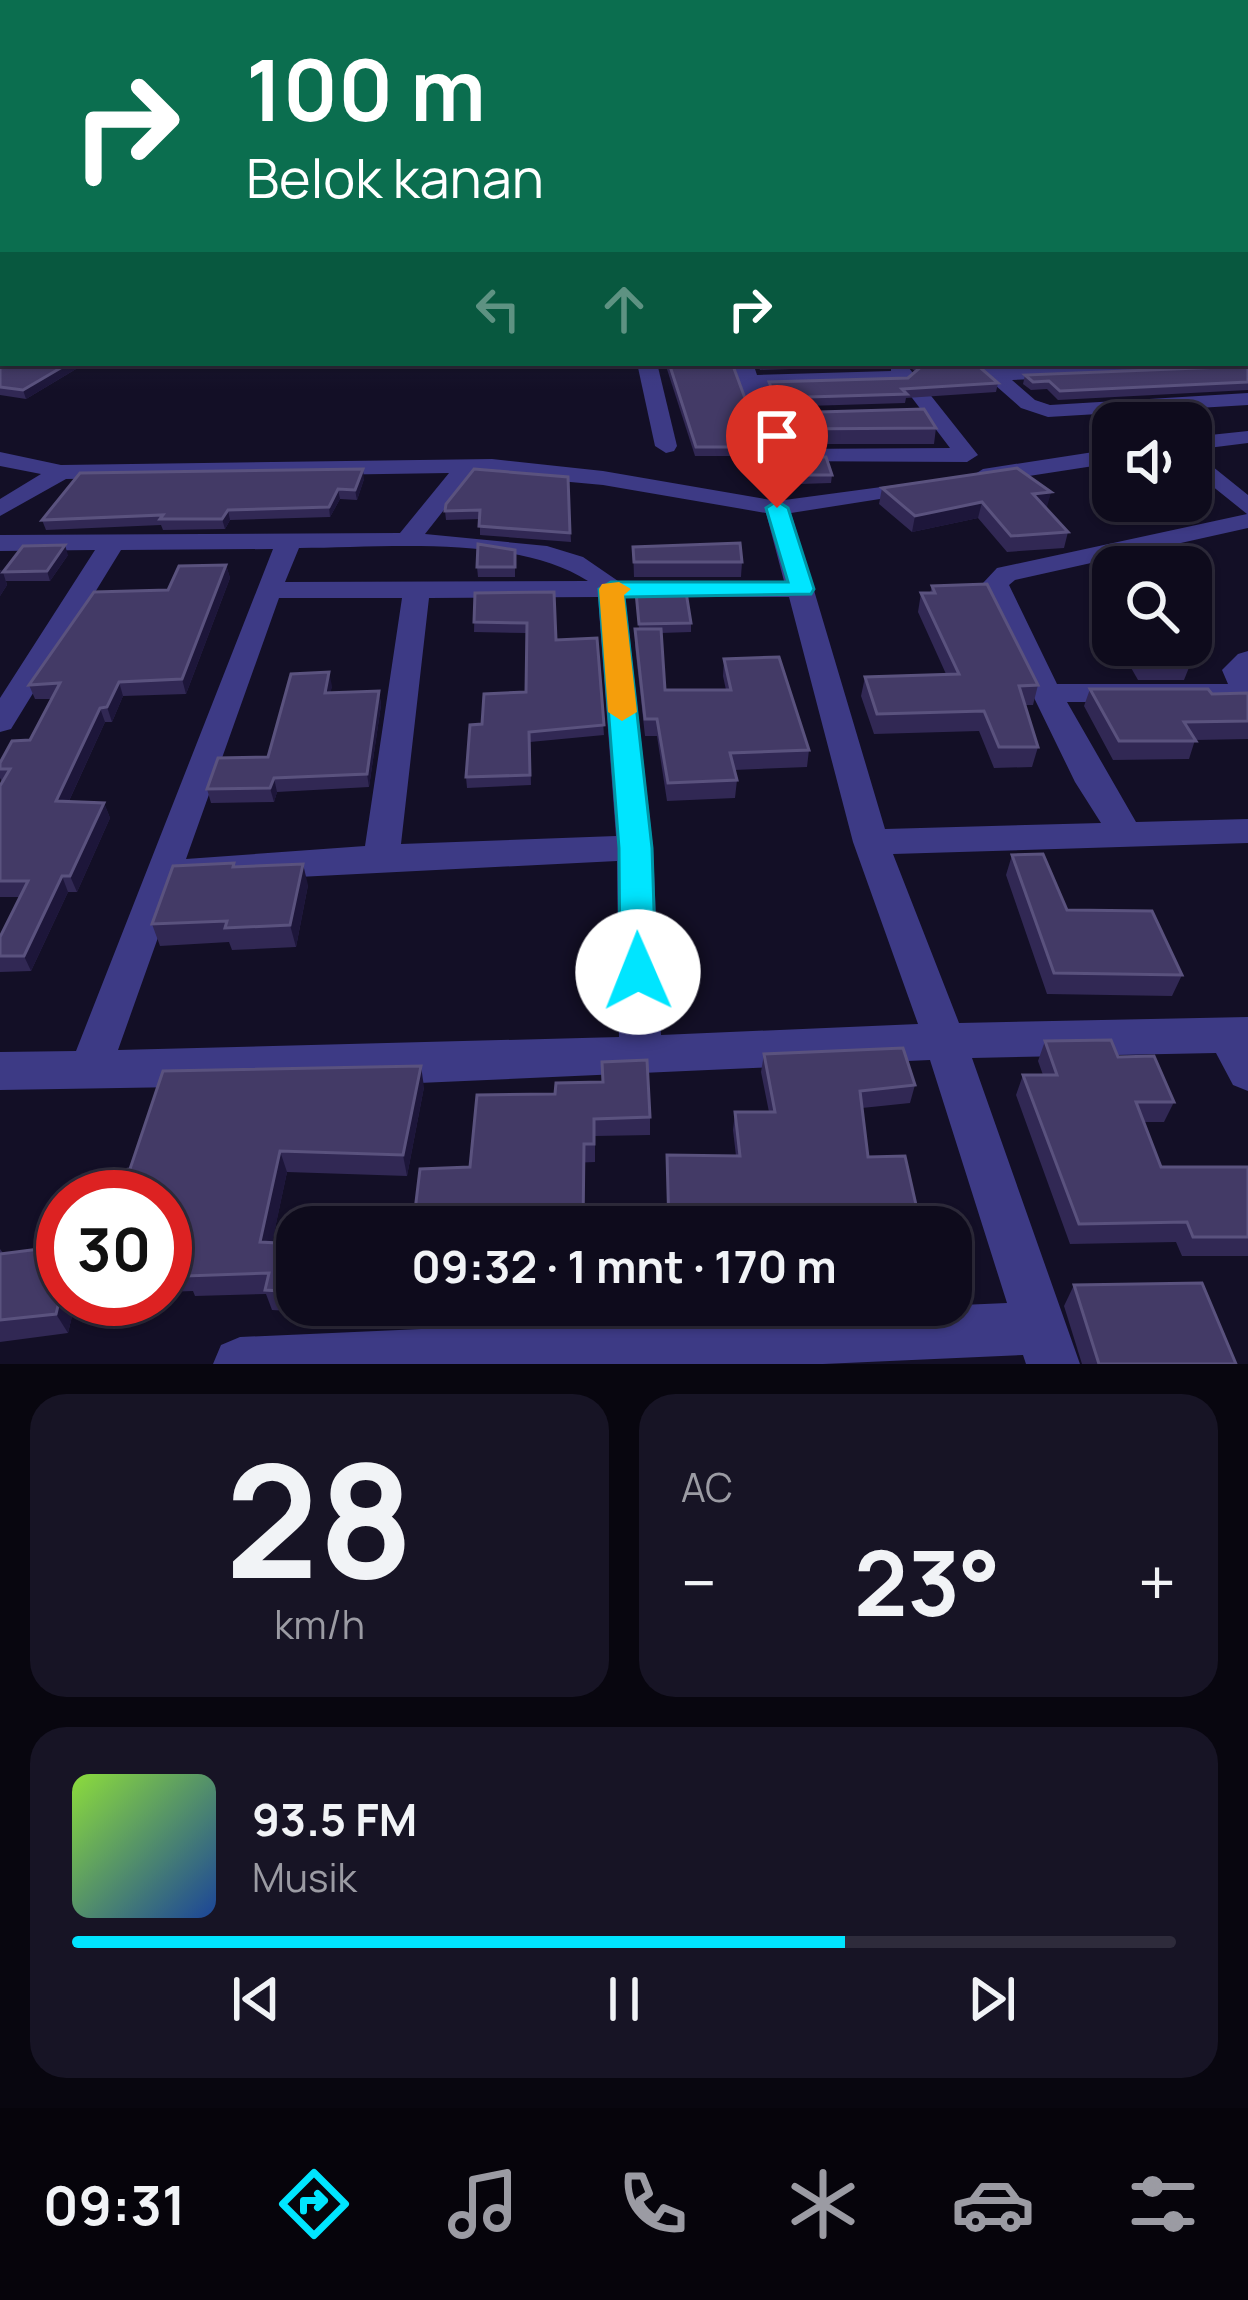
<!DOCTYPE html>
<html lang="id">
<head>
<meta charset="utf-8">
<style>
  body { margin:0; font-family:Manrope,sans-serif; background:#171425; color:#f1f3f6; height:100vh; display:flex; flex-direction:column; font-size:45px; white-space:nowrap }
  * { box-sizing:border-box; margin:0 }
  p { font-size:39px; color:#9b9ba3 }
  .icon { flex:none; width:66px; height:66px; fill:none; stroke:currentColor; stroke-width:2; stroke-linecap:round; stroke-linejoin:round }
  .map { position:relative; height:1364px; overflow:hidden }
  .sheet { display:flex; flex-direction:column; gap:30px; padding:30px; background:#08060f; flex:1 }
  .sheet>* { flex:none }
  .hud { position:absolute; left:0px; top:0px; width:1248px; height:366px; box-shadow:0 3px 9px #0004,0 0 0 3px #2e2b3b; background:#0b6e4f; color:#fff; overflow:hidden }
  .fabs { position:absolute; left:1092px; top:402px; display:grid; gap:24px }
  .fabs a { display:grid; place-items:center; width:120px; height:120px; border-radius:24px; background:#0e0b1c; box-shadow:0 3px 9px #0004,0 0 0 3px #2e2b3b; font-size:60px }
  .speed { position:absolute; left:36px; top:1170px; display:flex; gap:24px; font-size:60px; font-weight:700; text-align:center }
  .speed>* { display:grid; place-content:center; width:156px; height:156px; border-radius:50%; background:#0e0b1c; box-shadow:0 3px 9px #0004,0 0 0 3px #2e2b3b; line-height:1 }
  .speed .limit { border:18px solid #d22; background:#fff; color:#111 }
  .pin { position:absolute; display:grid; place-items:center; width:102px; height:102px; color:#fff; margin:-123px -51px; border-radius:50% 50% 50% 0; rotate:-45deg; box-shadow:0 0 12px #0007 }
  .pin .icon { rotate:45deg }
  .me { position:absolute; width:132px; margin:-66px; rotate:359deg; stroke-linejoin:round; filter:drop-shadow(0 0 9px #0008) }
  .turn { display:flex; align-items:center; gap:42px; height:252px; padding:0 48px; font-size:54px }
  .turn .icon { width:156px; height:156px; stroke-width:2.5 }
  .turn b { display:block; font-size:84px; line-height:102px }
  .lanes { display:flex; align-items:center; height:114px; padding:0 48px; background:#0003; justify-content:center; gap:60px; direction:ltr }
  .lanes .off { opacity:.35 }
  .big { font-size:90px; font-weight:700; line-height:1.1 }
  .sheet .widget { flex:1; display:flex; flex-direction:column; justify-content:center; gap:18px; min-width:0; padding:0 42px; border-radius:36px; background:#171425 }
  .sheet .dial { align-items:center; gap:0 }
  .dial b { font-size:156px; line-height:1 }
  .song { display:flex; align-items:center; gap:36px }
  .cover { width:144px; height:144px; border-radius:18px; background:linear-gradient(135deg,hsl(90 70% 55%),hsl(220 70% 35%)) }
  .played { height:12px; border-radius:6px; background:linear-gradient(90deg,#00e5ff 70%,#2e2b3b 70%) }
  .keys { display:flex; justify-content:space-around; direction:ltr }
  .heat { display:flex; justify-content:space-between; align-items:center; font-size:66px; direction:ltr }
  .sheet .tiles { flex:1; display:grid; gap:30px; grid-template-columns:1fr 1fr }
  .widget:last-child { grid-column:span 2 }
  .trip { position:absolute; left:276px; top:1206px; width:696px; height:120px; border-radius:36px; background:#0e0b1c; box-shadow:0 3px 9px #0004,0 0 0 3px #2e2b3b; font-weight:700; line-height:120px; text-align:center }
  .tabs { display:flex; height:192px; justify-content:space-around; align-items:center; background:#06040b; color:#9b9ba3 }
  .tabs .icon { width:84px; height:84px }
  .tabs .on { color:#00e5ff }
  .tabs b { font-size:54px; color:#f1f3f6 }
  .map>svg:first-child { display:block }
</style>
</head>
<body>
<div class="map">
<svg width="1248" height="1364" viewBox="0 0 1248 1364">
  <rect width="100%" height="100%" fill="#130f26"/>
  <g fill="none" stroke-linecap="round" stroke-linejoin="round">
    <!-- minor -->
    <g fill="#3d3a85" fill-rule="evenodd">
      <rect x="1245" y="220" width="3" height="8"/>
      <rect x="1245" y="245" width="3" height="10"/>
      <rect x="0" y="275" width="3" height="10"/>
      <rect x="1245" y="288" width="3" height="10"/>
      <polygon points="3,335 3,350 0,351 0,336"/>
      <polygon points="1245,358 1248,370 1012,380 1035,400 1050,405 1248,393 1248,405 1048,417 1021,408 970,363 992,363 999,369 1245,363"/>
      <polygon points="637,363 657,363 677,446 674,451 666,453 655,446"/>
      <path d="M 733,363 L 753,363 L 757,375 L 891,371 L 891,363 L 905,363 L 978,455 L 967,462 L 769,461 ZM 900,382 L 950,448 L 786,449 L 762,387 Z"/>
      <path d="M 1248,431 L 1248,443 L 1192,450 L 1248,495 L 1248,528 L 1015,580 L 1009,585 L 1057,684 L 1228,684 L 1222,670 L 1238,654 L 1248,651 L 1248,702 L 1067,702 L 1136,822 L 1248,819 L 1248,843 L 893,854 L 959,1023 L 1248,1017 L 1248,1091 L 1233,1085 L 1216,1053 L 972,1058 L 1080,1364 L 1026,1364 L 1023,1355 L 823,1364 L 213,1364 L 221,1345 L 240,1337 L 1007,1303 L 930,1060 L 419,1083 L 0,1090 L 0,1052 L 76,1051 L 273,549 L 121,550 L 11,729 L 0,732 L 0,698 L 95,550 L 0,551 L 0,535 L 400,533 L 449,473 L 66,479 L 0,516 L 0,499 L 41,474 L 0,466 L 0,452 L 61,465 L 492,459 L 603,471 L 777,501 L 926,481 L 926,491 L 918,493 L 791,513 L 885,829 L 1101,823 L 1075,782 L 983,593 L 983,583 L 997,568 L 1247,514 L 1191,469 L 1191,437 ZM 473,473 L 603,485 L 766,513 L 784,581 L 618,581 L 583,557 L 547,546 L 425,534 ZM 299,548 C 383,548 515,534 588,581 L 285,582 ZM 598,597 L 616,836 L 401,844 L 429,598 ZM 625,597 L 789,597 L 853,842 L 918,1024 L 661,1035 L 653,848 ZM 279,598 L 402,598 L 365,846 L 186,859 ZM 617,861 L 619,1037 L 118,1050 L 181,873 L 197,882 Z"/>
      <polygon points="1113,449 1113,463 983,483 972,476 983,469"/>
    </g>
  </g>
  <!-- wall -->
  <g fill="#312854">
    <polygon points="0,346 86,363 26,399 0,395"/>
    <polygon points="665,363 732,363 763,447 762,456 695,456"/>
    <polygon points="757,363 975,363 998,383 996,392 906,398 905,403 774,407 768,391 769,382 908,378 915,371 906,365 760,370"/>
    <polygon points="998,363 1061,363 1001,364"/>
    <polygon points="1248,366 1248,390 1058,400 1047,389 1031,390 1023,384 1025,375"/>
    <polygon points="784,413 936,428 934,444 789,444 783,428"/>
    <polygon points="796,457 832,475 831,483 800,484 795,466"/>
    <polygon points="568,477 571,542 480,535 480,519 446,520 445,511"/>
    <polygon points="364,479 357,500 340,499 330,517 230,520 225,529 163,530 161,525 46,530 42,520"/>
    <polygon points="882,488 1051,492 1046,507 1068,532 1064,548 1007,552 978,518 912,532 879,504"/>
    <polygon points="633,547 742,562 741,577 634,577"/>
    <polygon points="515,550 515,577 478,577 477,567"/>
    <polygon points="68,555 50,581 6,581 7,585 0,596 0,570 3,572"/>
    <polygon points="226,565 230,578 186,694 123,696 112,722 105,722 69,801 104,803 110,818 77,892 68,892 31,971 0,972 0,937 20,897 0,897 0,786 2,782 0,778 0,763 30,740 52,699 35,699 29,685 168,590"/>
    <polygon points="932,586 1038,685 1033,705 1025,705 1038,747 1032,767 994,768 979,731 874,734 861,696 865,677 946,674 918,612 921,593 930,593"/>
    <polygon points="636,592 691,623 691,632 661,633 665,690 726,690 723,676 724,659 809,750 807,767 734,770 737,780 735,798 667,801 657,736 645,736 635,646 635,629 639,629"/>
    <polygon points="475,593 556,640 597,638 604,735 530,742 531,785 467,788 466,777 482,724 526,692 527,633 474,632"/>
    <polygon points="1118,645 1182,645 1192,660 1184,680 1138,680"/>
    <polygon points="332,686 330,693 379,691 381,705 369,787 277,792 274,802 211,803 207,789 268,757"/>
    <polygon points="1090,689 1212,694 1248,693 1248,739 1195,740 1189,759 1113,760 1084,706"/>
    <polygon points="1012,855 1067,910 1182,975 1172,996 1047,994 1006,875"/>
    <polygon points="234,863 235,867 308,885 296,947 232,950 229,942 160,946 152,924"/>
    <polygon points="1045,1041 1118,1057 1174,1102 1164,1122 1143,1122 1161,1167 1248,1167 1248,1256 1182,1256 1176,1242 1070,1244 1016,1095 1023,1075 1043,1075 1038,1061"/>
    <polygon points="764,1054 915,1085 910,1103 862,1108 868,1157 921,1227 668,1227 667,1155 736,1156 733,1130 735,1112 769,1112 761,1072"/>
    <polygon points="424,1087 407,1176 287,1172 272,1242 297,1244 297,1305 331,1305 329,1313 272,1310 266,1294 195,1296 193,1291 165,1292 165,1197 130,1169"/>
    <polygon points="555,1094 650,1117 650,1135 595,1136 595,1162 470,1167"/>
    <polygon points="0,1249 3,1253 63,1299 76,1299 68,1333 0,1342"/>
    <polygon points="1074,1285 1236,1364 1082,1364 1064,1306"/>
    <polygon points="737,1305 823,1305 737,1308"/>
  </g>
  <!-- shaded-wall -->
  <g fill="#1d163a">
    <polygon points="69,363 86,363 26,399 23,390"/>
    <polygon points="363,469 364,479 357,500 355,490"/>
    <polygon points="338,489 340,499 330,517 329,507"/>
    <polygon points="1051,492 1047,507 1030,509 1033,494"/>
    <polygon points="982,502 978,518 912,532 915,516"/>
    <polygon points="228,510 230,520 225,529 222,519"/>
    <polygon points="65,545 68,555 50,581 47,571"/>
    <polygon points="226,565 230,578 186,694 182,679"/>
    <polygon points="2,569 7,585 0,596 0,572"/>
    <polygon points="329,672 332,686 328,707 325,693"/>
    <polygon points="119,682 123,696 112,722 107,707"/>
    <polygon points="379,691 381,705 369,787 367,774"/>
    <polygon points="100,708 105,722 62,816 56,801"/>
    <polygon points="274,778 277,792 274,802 270,788"/>
    <polygon points="104,803 110,818 77,892 70,876"/>
    <polygon points="303,864 308,885 296,947 290,925"/>
    <polygon points="62,876 68,892 31,971 24,956"/>
    <polygon points="421,1066 424,1087 407,1176 403,1155"/>
    <polygon points="280,1151 287,1172 268,1262 260,1242"/>
    <polygon points="63,1285 63,1299 76,1299 68,1333 56,1314"/>
  </g>
  <!-- building -->
  <g fill="#433a66" stroke="#5a527e" stroke-width="3">
    <rect x="0" y="199" width="3" height="65"/>
    <polygon points="0,281 3,281 3,327 0,326"/>
    <polygon points="1245,296 1248,296 1248,311 1245,320"/>
    <polygon points="1245,327 1248,328 1248,347 1247,345 1245,348"/>
    <polygon points="3,343 3,363 69,363 23,390 0,387 0,346"/>
    <polygon points="669,363 732,363 763,447 696,447"/>
    <polygon points="917,363 975,363 998,383 902,389 907,394 775,398 769,382 908,378 922,366"/>
    <polygon points="1248,366 1248,382 1060,391 1049,381 1033,382 1025,375"/>
    <polygon points="924,409 936,428 790,429 784,413"/>
    <polygon points="796,457 826,457 832,475 801,475"/>
    <polygon points="1017,468 1051,492 1033,494 1068,532 1011,536 982,502 915,516 882,488"/>
    <polygon points="363,469 355,490 338,489 329,507 228,510 222,519 160,519 163,515 42,520 80,473"/>
    <polygon points="474,469 568,477 570,533 479,526 480,510 445,511 446,504"/>
    <polygon points="740,543 742,562 634,562 633,547"/>
    <polygon points="478,544 515,550 515,567 477,567"/>
    <polygon points="65,545 47,571 3,572 23,546"/>
    <polygon points="226,565 182,679 119,682 107,707 100,708 56,801 104,803 70,876 62,876 24,956 0,956 0,937 28,881 0,881 0,786 10,769 0,769 0,763 12,741 30,740 60,683 29,685 94,592 168,590 179,566"/>
    <polygon points="987,584 1038,685 1019,686 1038,747 999,747 984,711 877,714 865,677 959,674 921,593 935,593 932,586"/>
    <polygon points="554,592 556,640 597,638 604,725 529,732 530,775 466,777 470,725 482,724 484,694 526,692 527,623 474,622 475,593"/>
    <polygon points="636,592 686,592 691,623 639,624"/>
    <polygon points="635,629 661,629 665,690 731,690 724,659 779,657 809,750 730,753 737,780 668,783 657,719 645,719"/>
    <polygon points="1136,645 1182,645 1192,660 1144,660"/>
    <polygon points="329,672 325,693 379,691 367,774 274,778 270,788 207,789 218,758 268,757 291,674"/>
    <polygon points="1090,689 1208,689 1212,694 1248,693 1248,721 1184,722 1196,741 1119,741"/>
    <polygon points="1043,854 1067,910 1152,911 1182,975 1054,973 1012,855"/>
    <polygon points="234,863 233,867 303,864 290,925 225,928 227,921 152,924 173,866"/>
    <polygon points="1111,1040 1118,1057 1154,1056 1174,1102 1136,1102 1161,1167 1248,1167 1248,1237 1193,1237 1187,1222 1079,1224 1023,1075 1057,1075 1045,1041"/>
    <polygon points="903,1048 915,1085 860,1091 868,1157 905,1156 921,1227 669,1227 667,1155 740,1156 735,1112 775,1112 764,1054"/>
    <polygon points="647,1060 650,1117 594,1119 594,1144 584,1144 583,1227 413,1227 420,1169 470,1167 477,1095 555,1094 556,1083 603,1082 602,1062"/>
    <polygon points="421,1066 403,1155 280,1151 260,1242 297,1244 297,1292 265,1290 269,1273 186,1276 187,1271 165,1271 165,1197 113,1197 122,1170 130,1169 163,1071"/>
    <polygon points="63,1246 63,1285 56,1314 0,1320 0,1254"/>
    <polygon points="1202,1283 1236,1364 1099,1364 1074,1285"/>
  </g>
  <!-- sky -->
  <linearGradient id="sky" x2="0" y2="1"><stop stop-color="#0a0815"/><stop offset="0.51" stop-color="#333752"/><stop offset="1" stop-color="#333752" stop-opacity="0"/></linearGradient>
  <rect width="1248" height="390" fill="url(#sky)"/>
  <!-- route -->
  <polygon fill="#00e5ff" stroke="#0095a6" stroke-width="3" points="777,501 788,508 814,589 811,594 624,597 652,848 656,972 651,982 638,987 625,982 620,972 619,848 599,589 611,582 788,582 766,508"/>
  <!-- slow -->
  <polygon fill="#f59e0b" points="619,582 631,589 624,595 637,712 622,721 608,712 599,589 602,584"/>
</svg>
<div class="fabs">
<a><svg class="icon" aria-label="sound" viewBox="0 0 24 24"><path d="M4 9h4l5-4v14l-5-4H4zM17 9q2 3 0 6"/></svg></a>
<a><svg class="icon" aria-label="search" viewBox="0 0 24 24"><circle cx="10" cy="10" r="6"/><path d="M15 15l6 6"/></svg></a>
</div>
<div class="speed"><div class="limit">30</div></div>
<div class="pin" style="left:777px;top:508px;background:#d93025"><svg class="icon" aria-label="arrive" viewBox="0 0 24 24"><path d="M6 21V4h12l-3 4 3 4H6"/></svg></div>
<svg class="me" style="left:638px;top:972px" viewBox="-20 -20 40 40"><circle r="19" fill="#fff"/><path d="M0-13L10 11 0 6-10 11z" fill="#00e5ff"/></svg>
<div class="trip">09:32 · 1 mnt · 170 m</div>
<div class="hud">
<div class="turn"><svg class="icon" aria-label="right" viewBox="0 0 24 24"><path d="M7 20v-9h11M14 6l5 5-5 5"/></svg><div><b>100 m</b>Belok kanan</div></div>
<div class="lanes"><svg class="icon off" aria-label="left" viewBox="0 0 24 24"><path d="M17 20v-9H6M10 6l-5 5 5 5"/></svg><svg class="icon off" aria-label="ahead" viewBox="0 0 24 24"><path d="M12 20V5M6 11l6-6 6 6"/></svg><svg class="icon" aria-label="right" viewBox="0 0 24 24"><path d="M7 20v-9h11M14 6l5 5-5 5"/></svg></div>
</div>
</div>
<section class="sheet">
<div class="tiles">
<div class="widget dial"><b>28</b><p>km/h</p></div>
<div class="widget"><p>AC</p>
<div class="heat"><a>−</a><b class="big">23°</b><a>+</a></div>
</div>
<div class="widget">
<div class="song"><i class="cover"></i><div><b>93.5 FM</b><p>Musik</p></div></div>
<div class="played"></div>
<div class="keys"><svg class="icon" aria-label="previous" viewBox="0 0 24 24"><path d="M18 5L8 12l10 7zM5 5v14"/></svg><svg class="icon" aria-label="pause" viewBox="0 0 24 24"><path d="M8 5v14M16 5v14"/></svg><svg class="icon" aria-label="next" viewBox="0 0 24 24"><path d="M6 5l10 7-10 7zM19 5v14"/></svg></div>
</div>
</div>
</section>
<nav class="tabs">
<b>09:31</b>
<svg class="icon on" aria-label="directions" viewBox="0 0 24 24"><path d="M12 3l9 9-9 9-9-9zM9 14v-3h6M13 9l2 2-2 2"/></svg>
<svg class="icon" aria-label="music" viewBox="0 0 24 24"><path d="M9 18V5l10-2v13"/><circle cx="6" cy="18" r="3"/><circle cx="16" cy="16" r="3"/></svg>
<svg class="icon" aria-label="phone" viewBox="0 0 24 24"><path d="M5 4h4l2 5-3 2q2 4 5 5l2-3 5 2v4C11 20 4 13 5 4z"/></svg>
<svg class="icon" aria-label="climate" viewBox="0 0 24 24"><path d="M12 3v18M4 7l16 10M4 17L20 7"/></svg>
<svg class="icon" aria-label="car" viewBox="0 0 24 24"><path d="M5 17H2v-5l4-1 3-4h7l3 4 3 1v5h-3M9 17h6M6 11h13"/><circle cx="7" cy="17" r="2"/><circle cx="17" cy="17" r="2"/></svg>
<svg class="icon" aria-label="filters" viewBox="0 0 24 24"><path d="M4 7h16M4 17h16"/><circle cx="9" cy="7" r="2"/><circle cx="15" cy="17" r="2"/></svg>
</nav>
</body>
</html>
